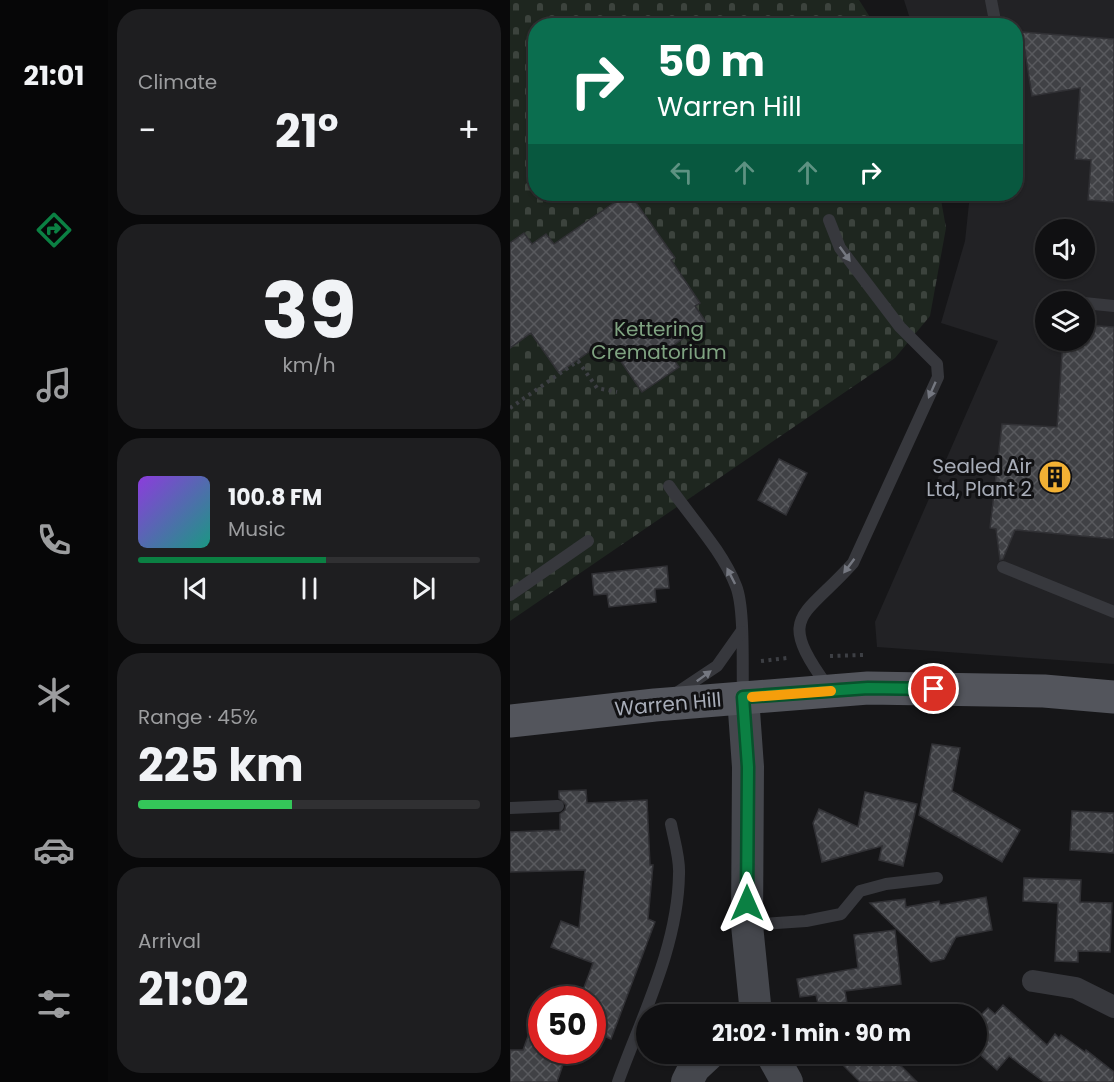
<!DOCTYPE html>
<html lang="en">
<head>
<meta charset="utf-8">
<style>
  body { margin:0; font-family:Poppins,sans-serif; background:#1e1e20; color:#f1f3f6; height:100vh; display:flex; flex-direction:column; font-size:22px; white-space:nowrap }
  * { box-sizing:border-box; margin:0 }
  p { font-size:20px; color:#9c9d9f }
  .icon { flex:none; width:33px; height:33px; fill:none; stroke:currentColor; stroke-width:2; stroke-linecap:round; stroke-linejoin:round }
  .map { position:relative; flex:1; overflow:hidden }
  .panel { display:flex; flex-direction:column; gap:9px; padding:9px; background:#09090a; width:402px }
  .panel>* { flex:none }
  .guide { position:absolute; left:18px; top:18px; width:495px; height:183px; border-radius:24px; box-shadow:0 2px 4px #0004,0 0 0 2px #303032; background:#0b6e4f; color:#fff; overflow:hidden }
  .controls { position:absolute; left:525px; top:219px; display:grid; gap:12px }
  .controls a { display:grid; place-items:center; width:60px; height:60px; border-radius:50%; background:#101012; box-shadow:0 2px 4px #0004,0 0 0 2px #303032; font-size:30px }
  .speed { position:absolute; left:18px; top:986px; display:flex; gap:12px; font-size:30px; font-weight:700; text-align:center }
  .speed>* { display:grid; place-content:center; width:78px; height:78px; border-radius:50%; background:#101012; box-shadow:0 2px 4px #0004,0 0 0 2px #303032; line-height:1 }
  .speed .limit { border:9px solid #d22; background:#fff; color:#111 }
  .pin { position:absolute; display:grid; place-items:center; width:51px; height:51px; color:#fff; margin:-26px; border:3px solid #fff; border-radius:50%; box-shadow:0 2px 6px #0007 }
  .me { position:absolute; width:66px; margin:-33px; rotate:0deg; stroke-linejoin:round; filter:drop-shadow(0 0 4px #0008) }
  .turn { display:flex; align-items:center; gap:21px; height:126px; padding:0 30px; font-size:27px }
  .turn .icon { width:78px; height:78px; stroke-width:2.5 }
  .turn b { display:block; font-size:42px; line-height:51px }
  .lanes { display:flex; align-items:center; height:57px; padding:0 30px; background:#0003; justify-content:center; gap:30px; direction:ltr }
  .lanes .off { opacity:.35 }
  .big { font-size:45px; font-weight:700; line-height:1.1 }
  .panel .widget { flex:1; display:flex; flex-direction:column; justify-content:center; gap:9px; min-width:0; padding:0 21px; border-radius:24px; background:#1e1e20 }
  .panel .dial { align-items:center; gap:0 }
  .dial b { font-size:78px; line-height:1 }
  .song { display:flex; align-items:center; gap:18px }
  .cover { width:72px; height:72px; border-radius:9px; background:linear-gradient(135deg,hsl(270 70% 55%),hsl(170 70% 35%)) }
  .played { height:6px; border-radius:3px; background:linear-gradient(90deg,#0b8043 55%,#303032 55%) }
  .keys { display:flex; justify-content:space-around; direction:ltr }
  .heat { display:flex; justify-content:space-between; align-items:center; font-size:33px; direction:ltr }
  .charge { height:9px; border-radius:4px; background:linear-gradient(90deg,#34c759 45%,#303032 0) }
  .trip { position:absolute; left:126px; top:1004px; width:351px; height:60px; border-radius:30px; background:#101012; box-shadow:0 2px 4px #0004,0 0 0 2px #303032; font-weight:700; line-height:60px; text-align:center }
  main { display:flex; flex:1; min-height:0 }
  .menu { display:flex; flex-direction:column; width:108px; justify-content:space-around; align-items:center; background:#060607; color:#9c9d9f }
  .menu .icon { width:42px; height:42px }
  .menu .selected { color:#0b8043 }
  .menu b { font-size:27px; color:#f1f3f6 }
  .map>svg:first-child { display:block }
</style>
</head>
<body>
<main>
<nav class="menu">
<b>21:01</b>
<svg class="icon selected" aria-label="directions" viewBox="0 0 24 24"><path d="M12 3l9 9-9 9-9-9zM9 14v-3h6M13 9l2 2-2 2"/></svg>
<svg class="icon" aria-label="music" viewBox="0 0 24 24"><path d="M9 18V5l10-2v13"/><circle cx="6" cy="18" r="3"/><circle cx="16" cy="16" r="3"/></svg>
<svg class="icon" aria-label="phone" viewBox="0 0 24 24"><path d="M5 4h4l2 5-3 2q2 4 5 5l2-3 5 2v4C11 20 4 13 5 4z"/></svg>
<svg class="icon" aria-label="climate" viewBox="0 0 24 24"><path d="M12 3v18M4 7l16 10M4 17L20 7"/></svg>
<svg class="icon" aria-label="car" viewBox="0 0 24 24"><path d="M5 17H2v-5l4-1 3-4h7l3 4 3 1v5h-3M9 17h6M6 11h13"/><circle cx="7" cy="17" r="2"/><circle cx="17" cy="17" r="2"/></svg>
<svg class="icon" aria-label="filters" viewBox="0 0 24 24"><path d="M4 7h16M4 17h16"/><circle cx="9" cy="7" r="2"/><circle cx="15" cy="17" r="2"/></svg>
</nav>
<section class="panel">
<div class="widget"><p>Climate</p>
<div class="heat"><a>−</a><b class="big">21°</b><a>+</a></div>
</div>
<div class="widget dial"><b>39</b><p>km/h</p></div>
<div class="widget">
<div class="song"><i class="cover"></i><div><b>100.8 FM</b><p>Music</p></div></div>
<div class="played"></div>
<div class="keys"><svg class="icon" aria-label="previous" viewBox="0 0 24 24"><path d="M18 5L8 12l10 7zM5 5v14"/></svg><svg class="icon" aria-label="pause" viewBox="0 0 24 24"><path d="M8 5v14M16 5v14"/></svg><svg class="icon" aria-label="next" viewBox="0 0 24 24"><path d="M6 5l10 7-10 7zM19 5v14"/></svg></div>
</div>
<div class="widget"><p>Range · 45%</p><b class="big">225 km</b><div class="charge"></div></div>
<div class="widget"><p>Arrival</p><b class="big">21:02</b></div>
</section>
<div class="map">
<svg width="604" height="1082" viewBox="0 0 604 1082">
  <defs>
    <pattern id="cemetery-stones" width="16" height="16" patternUnits="userSpaceOnUse" patternTransform="scale(1.5)"><rect width="16" height="16" fill="#1e261f"/><path d="M2 7V4a2 2 0 0 1 4 0v3zM10 15v-3a2 2 0 0 1 4 0v3z" fill="#3c433d"/></pattern>
    <pattern id="building-cross-hatch" width="8" height="8" patternUnits="userSpaceOnUse" patternTransform="scale(1.5)"><rect width="8" height="8" fill="#404145"/><path d="M0 0l8 8M0 8l8-8" fill="none" stroke="#595a5e"/></pattern>
  </defs>
  <rect width="100%" height="100%" fill="#161618"/>
  <!-- built -->
  <path fill="#222225" fill-rule="evenodd" d="M 394,0 L 604,0 L 604,664 L 367,647 L 365,622 L 488,341 L 431,323 L 455,241 L 460,194 L 506,194 L 506,26 L 406,25 L 401,22 ZM 536,230 L 574,230 L 574,268 L 536,268 ZM 536,302 L 574,302 L 574,340 L 536,340 Z"/>
  <!-- cemetery -->
  <polygon fill="url(#cemetery-stones)" points="0,0 349,0 365,25 26,26 26,194 430,194 436,228 420,316 385,358 0,621"/>
  <!-- building -->
  <g fill="url(#building-cross-hatch)" stroke="#303034" stroke-width="1.5">
    <polygon points="512,32 604,39 604,202 578,200 581,160 565,159 570,88 522,96"/>
    <polygon points="117,194 120,194 165,258 161,260 190,303 185,306 196,322 157,350 169,367 132,392 101,347 98,349 93,342 49,373 21,333 0,348 0,243 14,233 22,244 36,234 44,244"/>
    <polygon points="574,325 604,327 604,539 505,530 493,559 490,560 486,529 480,528 492,424 547,427 553,340 574,340"/>
    <polygon points="269,459 297,473 276,515 248,500"/>
    <polygon points="157,566 159,588 145,589 146,602 99,607 97,594 84,595 82,574"/>
    <polygon points="422,744 450,748 442,791 510,830 492,862 409,815"/>
    <polygon points="76,790 77,803 137,800 140,865 143,865 138,919 145,922 101,1039 82,1031 82,1006 86,998 72,993 83,963 41,947 51,921 69,928 75,870 0,872 0,832 50,830 50,814 55,810 56,805 49,798 49,791"/>
    <polygon points="355,792 407,804 393,866 369,860 372,846 312,862 303,823 309,809 348,827"/>
    <polygon points="562,811 604,813 604,853 560,850"/>
    <polygon points="514,878 571,880 570,902 602,903 600,952 568,951 568,962 545,961 548,903 513,901"/>
    <polygon points="476,897 482,930 446,937 434,959 421,962 360,903 395,899 396,907 429,901 430,905"/>
    <polygon points="385,930 391,984 335,991 337,1003 309,1008 306,995 290,997 287,979 348,968 344,935"/>
    <polygon points="493,1005 537,1045 545,1034 549,1038 551,1035 575,1052 576,1050 604,1072 604,1082 534,1082 499,1056 487,1070 466,1051 466,1020 478,1008 485,1014"/>
    <polygon points="29,1006 32,1050 58,1050 47,1082 0,1082 0,1050 13,1050"/>
    <polygon points="321,1053 378,1053 407,1082 350,1082"/>
  </g>
  <g fill="none" stroke-linecap="round" stroke-linejoin="round">
    <!-- path -->
    <g stroke="#3d3f44" stroke-width="4" stroke-dasharray="3 4.5" stroke-linecap="butt">
      <polyline points="0,408 68,361 87,388 107,392"/>
      <polyline points="320,656 354,655"/>
      <polyline points="251,661 277,658"/>
    </g>
    <!-- lane -->
    <g stroke="#37383d" stroke-width="12">
      <polyline points="481,0 486,26"/>
      <polyline points="574,303 604,306"/>
      <path d="M 159,486 C 181,518 212,550 226,586 C 235,608 232,669 233,696"/>
      <polyline points="493,567 604,612"/>
      <polyline points="0,595 78,541"/>
      <path d="M 318,687 C 265,614 293,619 343,563 L 428,377 L 427,364 L 390,327 L 330,248 L 319,220"/>
      <polyline points="165,694 207,666 231,632"/>
      <polyline points="0,808 48,806"/>
      <polyline points="238,925 296,921 331,914 350,891 376,884 427,878"/>
      <path d="M 108,1082 C 132,1016 168,946 169,874 C 170,858 164,840 161,824"/>
    </g>
    <!-- street -->
    <polyline stroke="#37383d" stroke-width="22" points="523,981 566,988 604,1007"/>
    <!-- secondary -->
    <g stroke="#45474d" stroke-width="32">
      <polyline points="233,697 238,767 237,925 246,1014"/>
      <polyline points="261,1053 277,1082"/>
      <polyline points="177,1082 184,1068 200,1053"/>
    </g>
    <!-- primary -->
    <polyline stroke="#53555c" stroke-width="33" points="0,721 145,705 358,688 534,691 604,697"/>
  </g>
  <!-- one-way arrows -->
  <defs><path id="oneway-solid" d="M-6-.8H1V-3.2L6.5 0L1 3.2V.8H-6Z" transform="scale(1.5)"/></defs>
  <g fill="#757881">
    <use href="#oneway-solid" transform="translate(335 254) rotate(54)"/>
    <use href="#oneway-solid" transform="translate(422 390) rotate(114)"/>
    <use href="#oneway-solid" transform="translate(339 566) rotate(127)"/>
    <use href="#oneway-solid" transform="translate(221 576) rotate(-117)"/>
    <use href="#oneway-solid" transform="translate(194 676) rotate(-36)"/>
  </g>
  <g fill="none" stroke-linecap="round" stroke-linejoin="round">
    <!-- route casing -->
    <g stroke="#07532c" stroke-width="15">
      <polyline id="route" points="237,903 238,767 233,697 358,688 424,689"/>
    </g>
    <!-- route -->
    <use href="#route" stroke="#0b8043" stroke-width="10"/>
    <!-- slow -->
    <polyline stroke="#f59e0b" stroke-width="10" points="242,697 321,691"/>
  </g>
  <!-- icons -->
  <defs>
    <g id="building-disc" transform="scale(1.725)"><circle r="9.5" fill="#f2b134" stroke="#111113"/><path d="M-4-6H4V6H1V3H-1V6H-4ZM-2.5-4.3h1.7v1.8h-1.7ZM.8-4.3h1.7v1.8H.8ZM-2.5-1h1.7V.8h-1.7ZM.8-1h1.7V.8H.8Z" fill="#111"/></g>
  </defs>
  <g fill-rule="evenodd">
    <use href="#building-disc" x="545" y="477"/>
  </g>
  <g text-anchor="middle" stroke-width="6" stroke-linejoin="round" paint-order="stroke">
    <!-- park labels -->
    <g font-size="20" fill="#7fa381" stroke="#111113">
      <text x="149" y="336">Kettering<tspan x="149" dy="23">Crematorium</tspan></text>
    </g>
    <!-- poi labels -->
    <g font-size="20" fill="#a8adb8" stroke="#111113" text-anchor="end">
      <text x="522" y="473">Sealed Air<tspan x="522" dy="23">Ltd, Plant 2</tspan></text>
    </g>
    <!-- street labels -->
    <g font-size="20" fill="#a8adb8" stroke="#111113">
      <text transform="translate(158 704) rotate(-5)" y="7">Warren Hill</text>
    </g>
  </g>
</svg>
<div class="controls">
<a><svg class="icon" aria-label="sound" viewBox="0 0 24 24"><path d="M4 9h4l5-4v14l-5-4H4zM17 9q2 3 0 6"/></svg></a>
<a><svg class="icon" aria-label="layers" viewBox="0 0 24 24"><path d="M12 4l9 5-9 5-9-5zM3 14l9 5 9-5"/></svg></a>
</div>
<div class="speed"><div class="limit">50</div></div>
<div class="pin" style="left:424px;top:689px;background:#d93025"><svg class="icon" aria-label="arrive" viewBox="0 0 24 24"><path d="M6 21V4h12l-3 4 3 4H6"/></svg></div>
<svg class="me" style="left:237px;top:903px" viewBox="-20 -20 40 40"><path d="M0-17L14 15 0 8-14 15z" fill="#0b8043" stroke="#fff" stroke-width="4"/></svg>
<div class="trip">21:02 · 1 min · 90 m</div>
<div class="guide">
<div class="turn"><svg class="icon" aria-label="right" viewBox="0 0 24 24"><path d="M7 20v-9h11M14 6l5 5-5 5"/></svg><div><b>50 m</b>Warren Hill</div></div>
<div class="lanes"><svg class="icon off" aria-label="left" viewBox="0 0 24 24"><path d="M17 20v-9H6M10 6l-5 5 5 5"/></svg><svg class="icon off" aria-label="ahead" viewBox="0 0 24 24"><path d="M12 20V5M6 11l6-6 6 6"/></svg><svg class="icon off" aria-label="ahead" viewBox="0 0 24 24"><path d="M12 20V5M6 11l6-6 6 6"/></svg><svg class="icon" aria-label="right" viewBox="0 0 24 24"><path d="M7 20v-9h11M14 6l5 5-5 5"/></svg></div>
</div>
</div>
</main>
</body>
</html>
